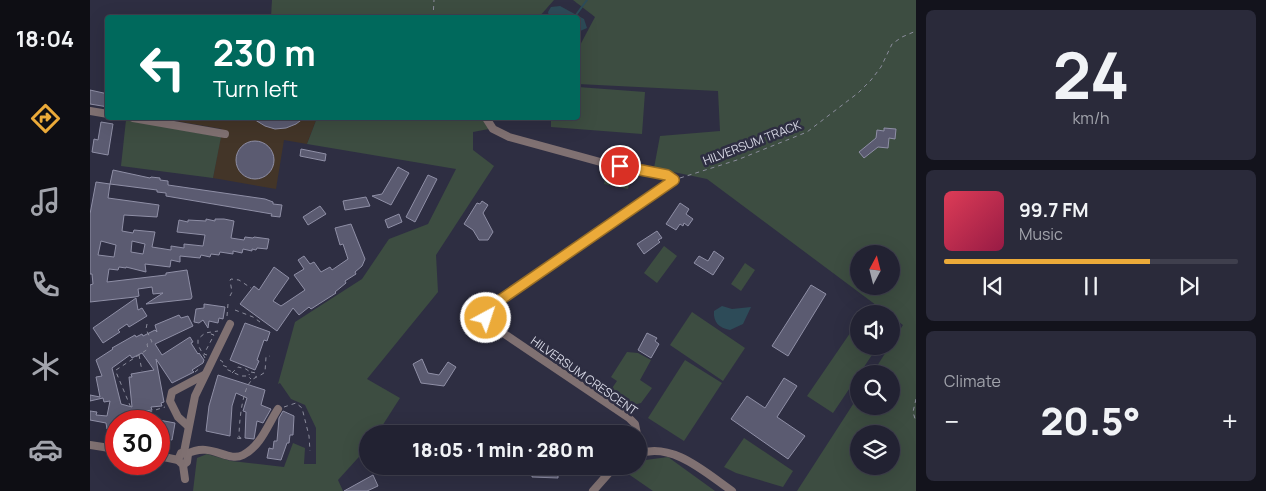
<!DOCTYPE html>
<html lang="en">
<head>
<meta charset="utf-8">
<style>
  body { margin:0; font-family:Manrope,sans-serif; background:#2a2a3a; color:#f1f3f6; height:100vh; display:flex; flex-direction:column; font-size:19px; white-space:nowrap }
  * { box-sizing:border-box; margin:0 }
  p { font-size:16px; color:#a2a4ac }
  .icon { flex:none; width:28px; height:28px; fill:none; stroke:currentColor; stroke-width:2; stroke-linecap:round; stroke-linejoin:round }
  .map { position:relative; flex:1; overflow:hidden }
  .side { display:flex; flex-direction:column; gap:10px; padding:10px; background:#13131c; width:350px }
  .side>* { flex:none }
  .hud { position:absolute; left:15px; top:15px; width:475px; height:105px; border-radius:5px; box-shadow:0 5px 20px #0002,0 0 0 1px #3f3f4d; background:#00695c; color:#fff; overflow:hidden }
  .needle { width:32px; rotate:7deg }
  .tools { position:absolute; left:760px; top:245px; display:grid; gap:10px }
  .tools a { display:grid; place-items:center; width:50px; height:50px; border-radius:50%; background:#222232; box-shadow:0 5px 20px #0002,0 0 0 1px #3f3f4d; font-size:25px }
  .speed { position:absolute; left:15px; top:410px; display:flex; gap:10px; font-size:25px; font-weight:700; text-align:center }
  .speed>* { display:grid; place-content:center; width:65px; height:65px; border-radius:50%; background:#222232; box-shadow:0 5px 20px #0002,0 0 0 1px #3f3f4d; line-height:1 }
  .speed .limit { border:8px solid #d22; background:#fff; color:#111 }
  .pin { position:absolute; display:grid; place-items:center; width:42px; height:42px; color:#fff; margin:-21px; border:2px solid #fff; border-radius:50%; box-shadow:0 1px 5px #0007 }
  .me { position:absolute; width:55px; margin:-28px; rotate:40deg; stroke-linejoin:round; filter:drop-shadow(0 0 4px #0008) }
  .turn { display:flex; align-items:center; gap:18px; height:105px; padding:0 25px; font-size:22px }
  .turn .icon { width:65px; height:65px; stroke-width:2.5 }
  .turn b { display:block; font-size:35px; line-height:42px }
  .big { font-size:38px; font-weight:800; line-height:1.1 }
  .side .card { flex:1; display:flex; flex-direction:column; justify-content:center; gap:8px; min-width:0; padding:0 18px; border-radius:8px; background:#2a2a3a }
  .side .dial { align-items:center; gap:0 }
  .dial b { font-size:65px; line-height:1 }
  .song { display:flex; align-items:center; gap:15px }
  .cover { width:60px; height:60px; border-radius:8px; background:linear-gradient(135deg,hsl(350 70% 55%),hsl(340 70% 35%)) }
  .played { height:5px; border-radius:2px; background:linear-gradient(90deg,#ebaa39 70%,#3f3f4d 70%) }
  .keys { display:flex; justify-content:space-around; direction:ltr }
  .heat { display:flex; justify-content:space-between; align-items:center; font-size:28px; direction:ltr }
  .trip { position:absolute; left:269px; top:425px; width:288px; height:50px; border-radius:25px; background:#222232; box-shadow:0 5px 20px #0002,0 0 0 1px #3f3f4d; font-weight:800; line-height:50px; text-align:center }
  main { display:flex; flex:1; min-height:0 }
  .tab-bar { display:flex; flex-direction:column; width:90px; justify-content:space-around; align-items:center; background:#0e0e14; color:#a2a4ac }
  .tab-bar .icon { width:35px; height:35px }
  .tab-bar .selected { color:#ebaa39 }
  .tab-bar b { font-size:22px; color:#f1f3f6 }
  .map>svg:first-child { display:block }
</style>
</head>
<body>
<main>
<nav class="tab-bar">
<b>18:04</b>
<svg class="icon selected" aria-label="directions" viewBox="0 0 24 24"><path d="M12 3l9 9-9 9-9-9zM9 14v-3h6M13 9l2 2-2 2"/></svg>
<svg class="icon" aria-label="music" viewBox="0 0 24 24"><path d="M9 18V5l10-2v13"/><circle cx="6" cy="18" r="3"/><circle cx="16" cy="16" r="3"/></svg>
<svg class="icon" aria-label="phone" viewBox="0 0 24 24"><path d="M5 4h4l2 5-3 2q2 4 5 5l2-3 5 2v4C11 20 4 13 5 4z"/></svg>
<svg class="icon" aria-label="climate" viewBox="0 0 24 24"><path d="M12 3v18M4 7l16 10M4 17L20 7"/></svg>
<svg class="icon" aria-label="car" viewBox="0 0 24 24"><path d="M5 17H2v-5l4-1 3-4h7l3 4 3 1v5h-3M9 17h6M6 11h13"/><circle cx="7" cy="17" r="2"/><circle cx="17" cy="17" r="2"/></svg>
</nav>
<div class="map">
<svg width="826" height="491" viewBox="0 0 826 491">
  <rect width="100%" height="100%" fill="#2e2e42"/>
  <!-- industrial -->
  <polygon fill="#433528" points="78,118 227,118 217,144 194,140 186,189 123,178 132,129 74,119"/>
  <!-- green -->
  <g fill="#3d4d41" fill-rule="evenodd">
    <polygon points="182,0 464,0 449,17 181,17"/>
    <path d="M 483,0 L 826,0 L 826,491 L 707,491 L 769,395 L 769,406 L 801,406 L 801,374 L 782,374 L 813,325 L 801,316 L 801,314 L 798,314 L 617,179 L 564,168 L 570,136 L 630,131 L 628,91 L 488,84 L 488,49 L 505,17 ZM 769,254 L 801,254 L 801,286 L 769,286 ZM 769,434 L 801,434 L 801,466 L 769,466 Z"/>
    <polygon points="488,87 555,92 552,134 461,127 461,118 488,118"/>
    <polygon points="227,118 398,118 404,128 383,132 383,150 404,166 346,255 348,292 277,379 310,398 287,434 278,434 277,448 248,480 253,491 103,491 107,458 117,454 141,461 194,467 203,443 215,448 214,464 226,464 226,428 215,405 201,399 190,383 188,384 205,322 272,279 299,239 338,224 366,169 217,144"/>
    <polygon points="36,120 131,137 123,178 31,166"/>
    <polygon points="516,173 540,178 538,189 514,184"/>
    <polygon points="574,246 587,256 567,283 554,273"/>
    <polygon points="655,263 665,270 651,291 641,284"/>
    <polygon points="602,312 655,348 633,381 580,345"/>
    <polygon points="769,320 769,346 788,346 743,413 717,396"/>
    <polygon points="537,352 548,353 561,360 550,380 562,388 551,403 543,405 520,391 527,381 521,377"/>
    <polygon points="595,360 632,383 594,441 558,418"/>
    <polygon points="654,438 703,471 693,487 646,473 634,467"/>
    <polygon points="578,457 625,491 563,491 534,471 541,466 548,466 548,461"/>
  </g>
  <!-- water -->
  <g fill="#2d4b58">
    <polygon points="470,6 494,19 497,28 488,32 488,18 459,17 458,12 461,7"/>
    <path d="M 632,306 L 642,309 L 661,307 L 653,324 L 640,330 C 629,328 623,322 624,311 Z"/>
  </g>
  <g fill="none" stroke-linecap="round" stroke-linejoin="round">
    <!-- stream -->
    <polyline stroke="#2d4b58" stroke-width="2" points="486,15 497,0"/>
  </g>
  <!-- building -->
  <g fill="#5b5b71" stroke="#8f8fa6" fill-rule="evenodd">
    <polygon points="0,90 18,94 18,107 0,104"/>
    <polygon points="162,118 214,118 206,124 196,128 185,129 175,126"/>
    <polygon points="11,122 23,124 18,155 2,152 4,139 8,140"/>
    <polygon points="794,128 806,129 805,139 799,138 798,148 788,147 774,158 769,152 786,138 787,130 794,131"/>
    <circle cx="165" cy="160" r="19"/>
    <polygon points="211,149 236,154 235,161 210,156"/>
    <polygon points="308,167 319,173 301,205 282,196 292,194"/>
    <polygon points="23,170 60,178 61,177 70,178 70,180 78,181 78,185 175,199 183,202 183,204 192,205 190,217 181,216 182,214 76,196 76,193 67,192 67,190 20,184"/>
    <polygon points="338,175 347,179 325,222 316,217"/>
    <path d="M 6,182 L 20,184 L 18,198 L 69,205 L 67,217 L 34,215 L 32,231 L 43,233 L 44,230 L 65,232 L 62,247 L 81,250 L 81,246 L 94,248 L 94,244 L 113,246 L 115,235 L 87,232 L 89,220 L 98,222 L 98,220 L 116,221 L 116,219 L 125,221 L 125,219 L 134,219 L 144,221 L 141,238 L 154,240 L 155,237 L 163,238 L 164,237 L 179,239 L 177,249 L 167,248 L 166,250 L 162,249 L 162,251 L 153,249 L 152,253 L 143,251 L 143,254 L 130,252 L 129,255 L 121,254 L 120,257 L 111,255 L 110,258 L 90,256 L 90,262 L 81,260 L 80,267 L 55,264 L 56,272 L 36,267 L 36,268 L 29,267 L 28,270 L 19,269 L 17,282 L 76,275 L 76,273 L 97,270 L 102,297 L 101,299 L 56,304 L 73,293 L 63,294 L 62,287 L 48,289 L 49,296 L 45,297 L 0,302 L 0,285 L 3,284 L 2,274 L 0,274 L 0,214 ZM 11,241 L 26,245 L 24,257 L 8,255 ZM 42,241 L 55,244 L 53,254 L 41,252 Z"/>
    <polygon points="276,197 280,206 255,210 253,201"/>
    <polygon points="392,201 398,205 393,213 403,232 398,240 389,240 383,230 374,224 387,203 390,204"/>
    <polygon points="590,203 599,209 596,214 603,219 598,226 594,223 593,226 590,224 586,230 576,224"/>
    <polygon points="230,206 236,214 218,225 213,217"/>
    <polygon points="309,214 312,222 298,228 295,220"/>
    <polygon points="261,224 275,259 272,266 265,272 266,274 255,281 256,283 245,292 246,293 221,309 219,307 209,315 203,308 187,331 150,304 164,286 169,290 184,267 199,278 183,301 191,306 215,290 204,275 214,269 208,260 214,256 220,264 224,262 231,272 240,267 242,270 258,259 253,244 250,245 245,228"/>
    <polygon points="567,231 572,238 568,240 570,242 554,254 547,244"/>
    <polygon points="624,251 634,258 623,275 604,263 609,256 618,261"/>
    <polygon points="721,285 736,294 698,356 682,346"/>
    <polygon points="46,298 48,310 52,308 57,316 39,327 37,324 28,330 30,332 13,343 3,328"/>
    <polygon points="114,304 135,307 133,319 129,318 128,323 119,321 118,328 113,320 109,323 104,322 106,309 114,308"/>
    <path d="M 89,315 L 91,318 L 98,316 L 103,326 L 65,344 L 72,355 L 100,337 L 103,342 L 101,343 L 108,354 L 109,353 L 114,360 L 113,363 L 102,370 L 104,372 L 82,383 L 66,359 L 74,402 L 71,403 L 72,406 L 61,407 L 62,410 L 36,414 L 35,421 L 26,421 L 26,431 L 17,429 L 16,423 L 0,420 L 0,411 L 7,412 L 6,415 L 17,416 L 20,401 L 14,402 L 13,398 L 0,401 L 0,395 L 10,397 L 6,377 L 12,376 L 6,360 L 23,349 L 22,348 L 45,335 L 46,337 L 52,334 L 53,336 L 65,330 L 67,332 L 65,325 ZM 52,353 L 64,370 L 41,374 L 42,377 L 39,377 L 42,407 L 31,404 L 22,368 L 40,355 L 42,358 Z"/>
    <polygon points="155,323 180,332 177,341 174,340 167,360 169,361 165,370 140,360"/>
    <polygon points="557,333 567,338 565,341 569,344 561,358 548,350"/>
    <polygon points="332,359 338,373 349,375 358,362 366,367 354,386 331,383 323,364"/>
    <polygon points="128,375 175,390 171,405 181,409 173,423 167,421 164,439 155,438 156,412 153,411 157,398 146,393 142,406 140,436 116,431 119,406"/>
    <polygon points="694,378 707,386 687,417 715,436 698,459 641,419 657,396 675,408"/>
    <polygon points="193,411 204,416 203,435 200,435 199,443 197,443 191,460 177,458 179,448 183,449 184,441 187,441 189,418"/>
    <polygon points="69,420 85,423 82,440 69,438"/>
    <polygon points="436,466 460,467 481,466 480,472 468,469 468,478 442,477 442,475 436,475 433,472"/>
    <polygon points="283,475 288,486 277,491 254,491"/>
  </g>
  <g fill="none" stroke-linecap="round" stroke-linejoin="round">
    <!-- path -->
    <g stroke="#8b8c9c" stroke-width="1" stroke-dasharray="4 4" stroke-linecap="butt">
      <polyline points="343,18 344,0"/>
      <polyline points="590,178 647,160 717,132 768,93 781,80 791,67 802,44 812,37 826,31"/>
      <polyline points="140,296 142,292 140,280 141,279 149,280 161,288"/>
      <polyline points="145,310 163,317 170,322 169,325"/>
      <polyline points="137,316 138,304"/>
      <polyline points="57,324 56,329 62,342 57,344 58,349 26,370 26,372 44,415 55,419 59,412 75,407"/>
      <polyline points="49,355 52,371"/>
      <polyline points="117,355 114,354 124,335 121,334 121,332"/>
      <polyline points="115,358 108,345 108,339 115,333 128,331"/>
      <polyline points="130,360 133,362 132,365 137,367 136,369 151,376 158,376 161,379"/>
      <polyline points="105,372 111,367"/>
      <polyline points="161,372 166,373 166,377"/>
      <polyline points="142,373 148,367 156,369 160,372 159,375"/>
      <polyline points="826,399 823,412 826,422"/>
      <polyline points="194,407 206,403 212,408 219,436 220,451"/>
      <path d="M 147,438 L 153,439 L 149,437 C 149,424 152,390 161,381 C 164,377 171,376 175,372 L 176,357 L 180,356"/>
    </g>
    <!-- minor -->
    <g stroke="#807172" stroke-width="8">
      <polyline points="0,111 18,114"/>
      <polyline points="43,118 135,134"/>
      <polyline points="396,118 403,129 419,137 514,163 577,175 584,180 403,305 398,311 396,317 404,327 539,418 545,424 547,434"/>
      <polyline points="98,426 88,417 80,401 82,392 114,375"/>
      <polyline points="548,437 551,452"/>
      <polyline points="0,445 26,449"/>
      <polyline points="94,452 105,396 140,324"/>
      <path d="M 97,454 C 121,441 137,463 153,455 C 171,446 178,424 188,409"/>
      <path d="M 548,454 C 582,441 616,473 642,491"/>
      <polyline points="69,456 88,460"/>
      <polyline points="93,465 97,462 98,454 94,452 91,453 88,460 93,465 95,479"/>
      <polyline points="503,491 525,466"/>
    </g>
  </g>
  <g fill="none" stroke-linecap="round" stroke-linejoin="round">
    <!-- route casing -->
    <g stroke="#996e25" stroke-width="12">
      <polyline id="route" points="396,318 398,311 403,305 584,180 577,175 530,166"/>
    </g>
    <!-- route -->
    <use href="#route" stroke="#ebaa39" stroke-width="9"/>
  </g>
  <g text-anchor="middle" stroke-width="5" stroke-linejoin="round" paint-order="stroke">
    <!-- street labels -->
    <g font-size="12" fill="#d8d9e6" stroke="#2e2e42">
      <text transform="translate(662 143) rotate(-21)" y="4">HILVERSUM TRACK</text>
      <text transform="translate(494 376) rotate(35)" y="4">HILVERSUM CRESCENT</text>
    </g>
  </g>
</svg>
<div class="tools">
<a><svg class="needle" viewBox="-14 -14 28 28"><path d="M0-13l5 13h-10z" fill="#e53935"/><path d="M0 13l5-13h-10z" fill="#a2a4ac"/></svg></a>
<a><svg class="icon" aria-label="sound" viewBox="0 0 24 24"><path d="M4 9h4l5-4v14l-5-4H4zM17 9q2 3 0 6"/></svg></a>
<a><svg class="icon" aria-label="search" viewBox="0 0 24 24"><circle cx="10" cy="10" r="6"/><path d="M15 15l6 6"/></svg></a>
<a><svg class="icon" aria-label="layers" viewBox="0 0 24 24"><path d="M12 4l9 5-9 5-9-5zM3 14l9 5 9-5"/></svg></a>
</div>
<div class="speed"><div class="limit">30</div></div>
<div class="pin" style="left:530px;top:166px;background:#d93025"><svg class="icon" aria-label="arrive" viewBox="0 0 24 24"><path d="M6 21V4h12l-3 4 3 4H6"/></svg></div>
<svg class="me" style="left:396px;top:318px" viewBox="-20 -20 40 40"><circle r="17" fill="#ebaa39" stroke="#fff" stroke-width="3"/><path d="M0-11L8 9 0 5-8 9z" fill="#fff"/></svg>
<div class="trip">18:05 · 1 min · 280 m</div>
<div class="hud">
<div class="turn"><svg class="icon" aria-label="left" viewBox="0 0 24 24"><path d="M17 20v-9H6M10 6l-5 5 5 5"/></svg><div><b>230 m</b>Turn left</div></div>
</div>
</div>
<section class="side">
<div class="card dial"><b>24</b><p>km/h</p></div>
<div class="card">
<div class="song"><i class="cover"></i><div><b>99.7 FM</b><p>Music</p></div></div>
<div class="played"></div>
<div class="keys"><svg class="icon" aria-label="previous" viewBox="0 0 24 24"><path d="M18 5L8 12l10 7zM5 5v14"/></svg><svg class="icon" aria-label="pause" viewBox="0 0 24 24"><path d="M8 5v14M16 5v14"/></svg><svg class="icon" aria-label="next" viewBox="0 0 24 24"><path d="M6 5l10 7-10 7zM19 5v14"/></svg></div>
</div>
<div class="card"><p>Climate</p>
<div class="heat"><a>−</a><b class="big">20.5°</b><a>+</a></div>
</div>
</section>
</main>
</body>
</html>
